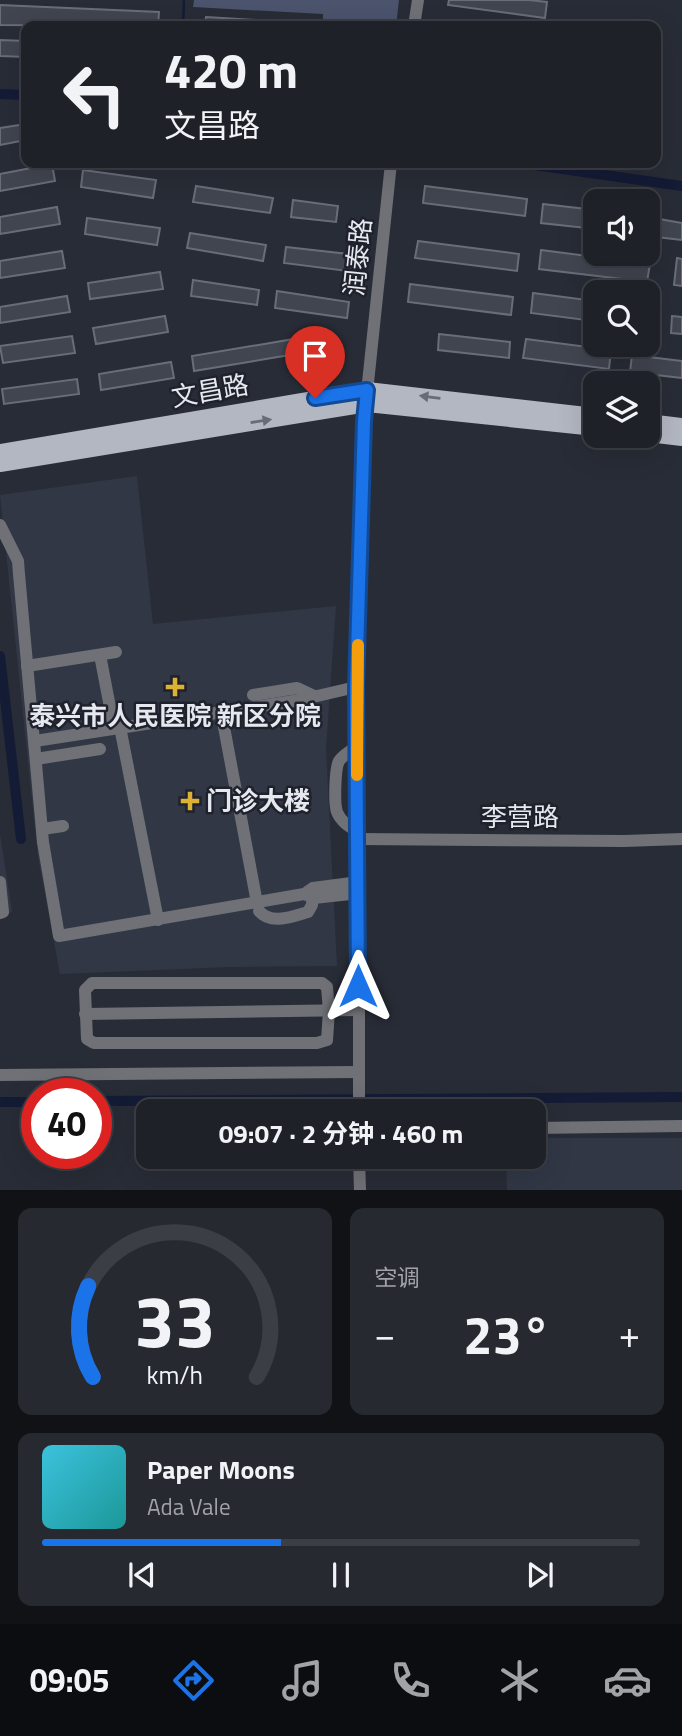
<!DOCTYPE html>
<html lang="zh">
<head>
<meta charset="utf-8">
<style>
  body { margin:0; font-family:"Titillium Web","Noto Sans SC",sans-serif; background:#262930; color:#f1f3f6; height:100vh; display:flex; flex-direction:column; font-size:26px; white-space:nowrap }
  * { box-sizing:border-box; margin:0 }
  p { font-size:23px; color:#a1a3a8 }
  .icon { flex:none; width:38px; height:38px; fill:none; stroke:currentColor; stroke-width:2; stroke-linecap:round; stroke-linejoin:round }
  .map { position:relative; height:1190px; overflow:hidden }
  .side { display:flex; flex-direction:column; gap:18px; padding:18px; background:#101216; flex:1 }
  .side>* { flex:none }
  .top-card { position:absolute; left:21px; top:21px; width:640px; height:147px; border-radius:14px; box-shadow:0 7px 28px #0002,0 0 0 2px #3c3e45; background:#1e2128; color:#f1f3f6; overflow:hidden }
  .tools { position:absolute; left:583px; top:189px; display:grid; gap:14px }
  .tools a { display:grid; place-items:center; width:77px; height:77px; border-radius:14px; background:#1e2128; box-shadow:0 7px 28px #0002,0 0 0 2px #3c3e45; font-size:35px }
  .speed { position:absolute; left:21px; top:1078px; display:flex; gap:14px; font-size:35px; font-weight:700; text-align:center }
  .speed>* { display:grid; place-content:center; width:91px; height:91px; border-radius:50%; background:#1e2128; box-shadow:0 7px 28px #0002,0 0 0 2px #3c3e45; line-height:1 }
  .speed .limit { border:10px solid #d22; background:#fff; color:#111 }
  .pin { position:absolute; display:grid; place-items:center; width:60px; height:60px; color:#fff; margin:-72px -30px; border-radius:50% 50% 50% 0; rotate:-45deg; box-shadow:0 0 7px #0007 }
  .pin .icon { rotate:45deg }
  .me { position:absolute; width:77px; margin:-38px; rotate:0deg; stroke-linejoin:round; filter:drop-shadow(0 0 5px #0008) }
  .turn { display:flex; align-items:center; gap:24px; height:147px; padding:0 28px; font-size:32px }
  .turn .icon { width:91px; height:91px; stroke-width:2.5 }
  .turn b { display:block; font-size:49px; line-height:60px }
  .big { font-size:52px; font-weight:700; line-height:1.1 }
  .side .widget { flex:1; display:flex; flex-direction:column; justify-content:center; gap:10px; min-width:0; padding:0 24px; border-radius:14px; background:#262930 }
  .side .dial { align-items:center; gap:0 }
  .dial svg { height:182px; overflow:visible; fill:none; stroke:#3c3e45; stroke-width:7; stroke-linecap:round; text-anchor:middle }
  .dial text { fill:#f1f3f6; stroke:none }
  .song { display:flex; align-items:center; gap:21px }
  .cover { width:84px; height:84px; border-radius:10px; background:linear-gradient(135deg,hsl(190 70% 55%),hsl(180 70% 35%)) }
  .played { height:7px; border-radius:4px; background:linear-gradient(90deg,#1a73e8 40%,#3c3e45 40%) }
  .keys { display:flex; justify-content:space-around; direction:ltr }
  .heat { display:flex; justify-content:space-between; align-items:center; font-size:38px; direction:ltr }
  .side .tiles { flex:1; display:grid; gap:18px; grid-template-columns:1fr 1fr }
  .widget:last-child { grid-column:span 2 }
  .trip { position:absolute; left:136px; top:1099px; width:410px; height:70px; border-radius:14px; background:#1e2128; box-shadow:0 7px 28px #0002,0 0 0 2px #3c3e45; font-weight:700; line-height:70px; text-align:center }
  .dock { display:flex; height:112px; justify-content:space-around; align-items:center; background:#0c0d10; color:#a1a3a8 }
  .dock .icon { width:49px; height:49px }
  .dock .selected { color:#1a73e8 }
  .dock b { font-size:32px; color:#f1f3f6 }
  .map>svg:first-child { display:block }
</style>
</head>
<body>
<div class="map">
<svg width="682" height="1190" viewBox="0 0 682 1190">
  <rect width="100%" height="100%" fill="#282c36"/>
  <!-- built -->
  <g fill="#313745">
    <polygon points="137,476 153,624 336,606 326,749 337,966 230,967 60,974 38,857 0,495"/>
    <polygon points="0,834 12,911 0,920"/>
    <polygon points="534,1138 682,1138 682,1190 507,1190 506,1157 534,1157"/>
  </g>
  <!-- green -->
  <polygon fill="#4b536d" points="194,0 399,0 396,26 323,26 323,14 193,7"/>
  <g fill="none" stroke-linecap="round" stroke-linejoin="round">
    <!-- stream -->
    <polyline stroke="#141b35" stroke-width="2.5" points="183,26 184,0"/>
    <!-- canal -->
    <g stroke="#141b35" stroke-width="10">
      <polyline points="0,94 26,95"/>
      <polyline points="520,163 682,186"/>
      <polyline points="0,656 21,839"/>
      <polyline points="96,1101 682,1097"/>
      <polyline points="0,1102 37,1102"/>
    </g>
  </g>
  <!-- building -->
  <g fill="#414550" stroke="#696d78" stroke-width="2">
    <polygon points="449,0 529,0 547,2 545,18 448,5"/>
    <polygon points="0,5 159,12 158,26 0,25"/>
    <polygon points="206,17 257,20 257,26 205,26"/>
    <polygon points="0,40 26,41 26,57 0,56"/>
    <polygon points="26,124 26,140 0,145 0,128"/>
    <polygon points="52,164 55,181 0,191 0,174"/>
    <polygon points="83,170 156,180 153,198 81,187"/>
    <polygon points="196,186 273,198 270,213 193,202"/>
    <polygon points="425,186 527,199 525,216 423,203"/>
    <polygon points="293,200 338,206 336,222 291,217"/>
    <polygon points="543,204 595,210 595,229 541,223"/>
    <polygon points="57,207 60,224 0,234 0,217"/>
    <polygon points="648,217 682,223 682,240 648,236"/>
    <polygon points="87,218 160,228 157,245 85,234"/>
    <polygon points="190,233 266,245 263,261 187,248"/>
    <polygon points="418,241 519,254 517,271 415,258"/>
    <polygon points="286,247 357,255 355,272 284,263"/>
    <polygon points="541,250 650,264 647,282 539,269"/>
    <polygon points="62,251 65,268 0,278 0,261"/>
    <polygon points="677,258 682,259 682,286 674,285"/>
    <polygon points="160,272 163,289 90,299 88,283"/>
    <polygon points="193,280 259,290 257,305 191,296"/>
    <polygon points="410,284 513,297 511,315 408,302"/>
    <polygon points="277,291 349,302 347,318 275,308"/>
    <polygon points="533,293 595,301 593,321 531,313"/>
    <polygon points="67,296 70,312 0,323 0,307"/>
    <polygon points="165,316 168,332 96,344 93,328"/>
    <polygon points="672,316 682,317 682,334 671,333"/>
    <polygon points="439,334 510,342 509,358 438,350"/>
    <polygon points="72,336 75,353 3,363 0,346"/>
    <polygon points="294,339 296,354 194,371 192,356"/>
    <polygon points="526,339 611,350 609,369 523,358"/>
    <polygon points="632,355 682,361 682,378 630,372"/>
    <polygon points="171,362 174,378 101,390 99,374"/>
    <polygon points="77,379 79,394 4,404 2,389"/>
  </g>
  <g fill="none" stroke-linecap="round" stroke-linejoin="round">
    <!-- minor -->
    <g stroke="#6f7177" stroke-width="12">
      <polyline points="414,26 418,0"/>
      <polyline points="0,525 18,561 19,574 43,842 59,936 304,894 314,898 359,893"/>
      <polyline points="100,655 114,728"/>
      <polyline points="27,666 116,652"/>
      <polyline points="253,695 297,688 314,696"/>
      <polyline points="221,711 257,903"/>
      <polyline points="120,727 158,920"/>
      <polyline points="35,741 300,700 356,687"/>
      <path d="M 357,747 C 350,751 344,754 339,761 C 335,768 334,804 337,812 C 341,822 350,827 358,832"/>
      <polyline points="36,759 100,749"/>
      <polyline points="42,829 63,826"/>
      <polyline points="358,839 624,841 682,839"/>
      <polyline points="0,882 3,912 0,913"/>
      <polyline points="307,892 313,888 359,882"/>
      <path d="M 259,911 C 271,925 291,917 308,912 L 312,905 L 313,888"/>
      <polygon points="92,983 322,983 327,987 329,1011 327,1040 317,1043 94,1043 87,1039 85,990"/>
      <polyline points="85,1014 358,1010"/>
      <polyline points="0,1075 358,1072"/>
      <polyline points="359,1111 359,893 356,687 364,421 391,163"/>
      <polyline points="534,1128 682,1126"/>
      <polyline points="359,1157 360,1190"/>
    </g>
    <!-- major -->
    <g stroke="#b3b7c1" stroke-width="16">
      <polyline points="648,422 682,426"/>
      <polyline points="648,434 682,438"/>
      <polyline points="0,452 367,390 595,416"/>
      <polyline points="0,464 367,404 595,428"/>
    </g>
  </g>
  <!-- one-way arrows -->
  <defs><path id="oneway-solid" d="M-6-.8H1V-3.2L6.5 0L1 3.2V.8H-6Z" transform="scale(1.75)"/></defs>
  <g fill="#696c76">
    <use href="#oneway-solid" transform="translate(430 397) rotate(-173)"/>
    <use href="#oneway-solid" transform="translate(261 421) rotate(-9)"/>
  </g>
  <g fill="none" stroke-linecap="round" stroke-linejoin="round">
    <!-- route casing -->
    <g stroke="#114b97" stroke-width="18">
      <polyline id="route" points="315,398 367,390 364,421 356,687 358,986"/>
    </g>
    <!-- route -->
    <use href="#route" stroke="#1a73e8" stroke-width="12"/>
    <!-- slow -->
    <polyline stroke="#f59e0b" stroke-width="12" points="357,775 358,645"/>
  </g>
  <!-- markers -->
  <g fill="#dbb233" stroke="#1f222c" stroke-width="2.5">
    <path d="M171.5 676.5h7v7h7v7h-7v7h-7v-7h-7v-7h7z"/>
    <path d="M186.5 790.5h7v7h7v7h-7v7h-7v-7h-7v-7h7z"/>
  </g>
  <g text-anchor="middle" stroke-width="5" stroke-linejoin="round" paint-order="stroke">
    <!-- street labels -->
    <g font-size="26" fill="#e6e8ef" stroke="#1f222c">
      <text transform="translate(358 257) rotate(-84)" y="9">润泰路</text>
      <text transform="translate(210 391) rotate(-10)" y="9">文昌路</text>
      <text x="520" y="826">李营路</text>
    </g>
    <!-- poi labels -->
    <g font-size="26" font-weight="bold" fill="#e6e8ef" stroke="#1f222c">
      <text x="175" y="725">泰兴市人民医院 新区分院</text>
      <text x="206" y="810" text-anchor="start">门诊大楼</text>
    </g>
  </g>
</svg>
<div class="tools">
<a><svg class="icon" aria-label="sound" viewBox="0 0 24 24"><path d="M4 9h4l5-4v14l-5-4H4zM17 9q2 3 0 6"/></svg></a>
<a><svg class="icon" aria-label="search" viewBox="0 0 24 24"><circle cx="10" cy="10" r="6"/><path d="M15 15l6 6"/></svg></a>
<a><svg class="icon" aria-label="layers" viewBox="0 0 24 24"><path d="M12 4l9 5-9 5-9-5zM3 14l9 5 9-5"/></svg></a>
</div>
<div class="speed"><div class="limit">40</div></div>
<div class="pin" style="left:315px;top:398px;background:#d93025"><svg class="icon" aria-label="arrive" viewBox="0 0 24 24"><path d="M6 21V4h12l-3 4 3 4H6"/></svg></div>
<svg class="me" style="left:358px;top:986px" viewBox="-20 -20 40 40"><path d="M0-17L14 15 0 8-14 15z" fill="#1a73e8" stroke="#fff" stroke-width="4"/></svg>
<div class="trip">09:07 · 2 分钟 · 460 m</div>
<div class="top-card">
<div class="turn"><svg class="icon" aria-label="left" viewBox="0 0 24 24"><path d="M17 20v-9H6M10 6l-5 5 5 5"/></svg><div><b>420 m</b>文昌路</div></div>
</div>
</div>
<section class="side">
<div class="tiles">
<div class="widget dial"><svg viewBox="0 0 100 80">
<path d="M14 69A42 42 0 1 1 86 69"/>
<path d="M14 69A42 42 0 0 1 12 29" stroke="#1a73e8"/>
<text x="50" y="56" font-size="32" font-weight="700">33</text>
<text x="50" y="72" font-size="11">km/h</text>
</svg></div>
<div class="widget"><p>空调</p>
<div class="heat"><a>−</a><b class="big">23°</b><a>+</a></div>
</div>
<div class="widget">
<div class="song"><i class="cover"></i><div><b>Paper Moons</b><p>Ada Vale</p></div></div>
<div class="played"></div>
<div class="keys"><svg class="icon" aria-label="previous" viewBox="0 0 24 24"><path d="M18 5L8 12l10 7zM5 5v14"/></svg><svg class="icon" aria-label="pause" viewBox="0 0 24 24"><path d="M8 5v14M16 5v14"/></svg><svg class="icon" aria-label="next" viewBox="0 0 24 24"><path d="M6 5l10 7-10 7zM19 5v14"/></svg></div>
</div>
</div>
</section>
<nav class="dock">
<b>09:05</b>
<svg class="icon selected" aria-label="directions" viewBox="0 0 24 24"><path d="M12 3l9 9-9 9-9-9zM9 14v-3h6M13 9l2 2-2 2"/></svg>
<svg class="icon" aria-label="music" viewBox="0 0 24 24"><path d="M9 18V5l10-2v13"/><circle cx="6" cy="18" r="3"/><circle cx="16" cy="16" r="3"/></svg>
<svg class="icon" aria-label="phone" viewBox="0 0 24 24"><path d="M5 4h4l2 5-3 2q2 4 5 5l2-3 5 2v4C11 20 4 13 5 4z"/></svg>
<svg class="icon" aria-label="climate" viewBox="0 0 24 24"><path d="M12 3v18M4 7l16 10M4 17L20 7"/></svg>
<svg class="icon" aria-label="car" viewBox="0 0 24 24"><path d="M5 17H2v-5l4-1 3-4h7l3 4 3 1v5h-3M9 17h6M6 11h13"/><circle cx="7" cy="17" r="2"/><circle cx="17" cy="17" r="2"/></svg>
</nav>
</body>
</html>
